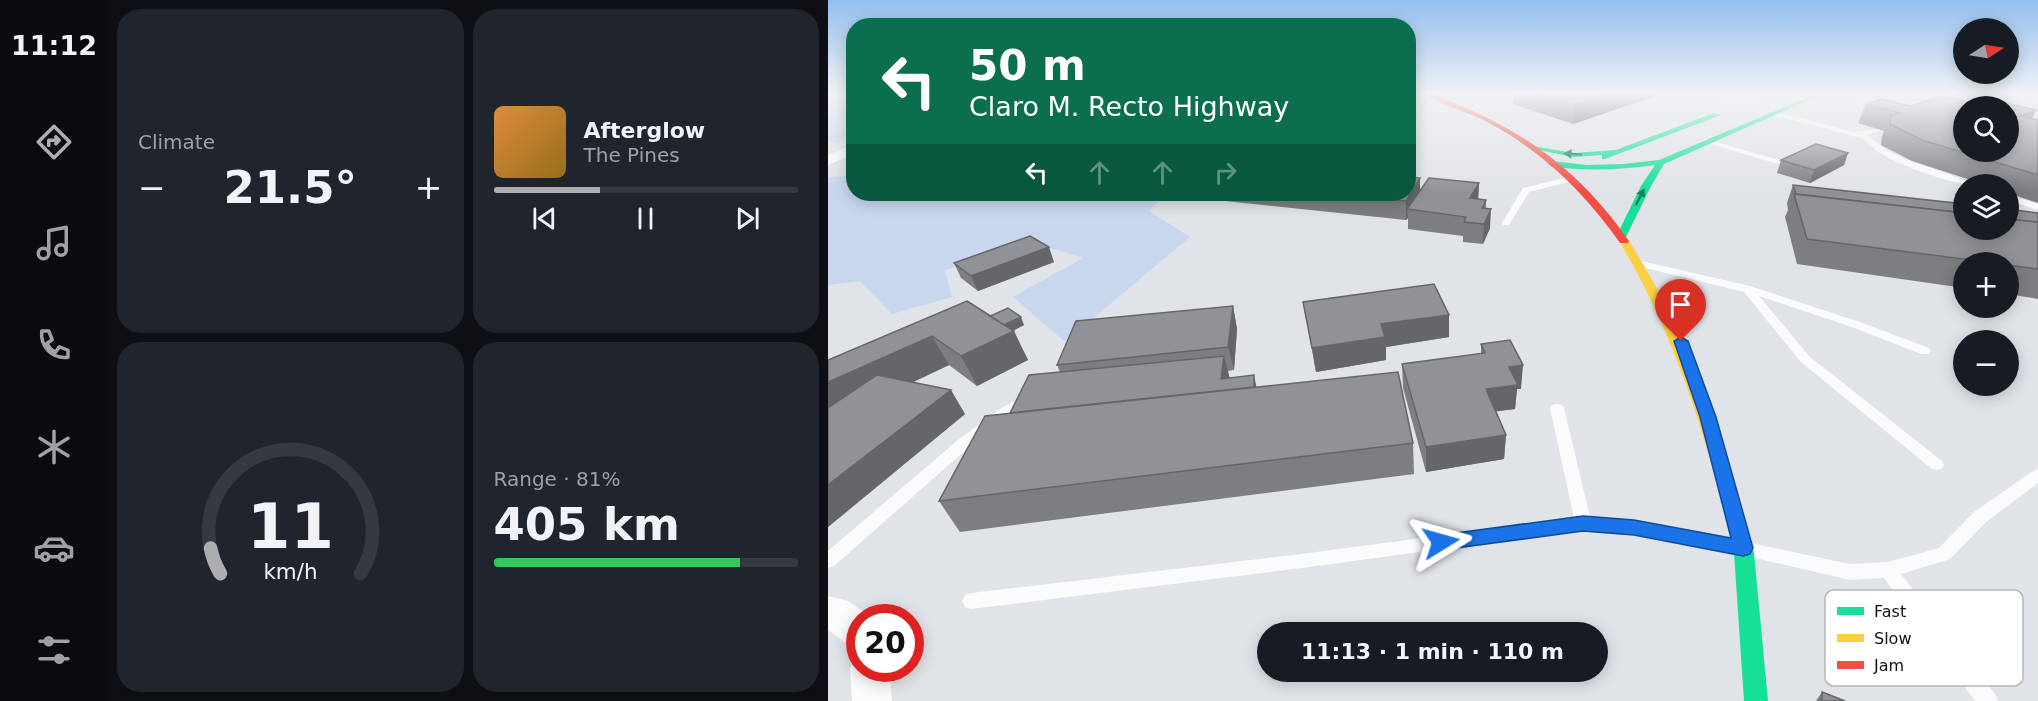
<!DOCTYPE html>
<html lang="en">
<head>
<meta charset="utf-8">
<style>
  body { margin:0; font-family:"DejaVu Sans",sans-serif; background:#20242c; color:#f1f3f6; height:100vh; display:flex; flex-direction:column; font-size:22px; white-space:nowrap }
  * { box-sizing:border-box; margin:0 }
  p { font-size:20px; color:#9ea1a6 }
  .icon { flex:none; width:33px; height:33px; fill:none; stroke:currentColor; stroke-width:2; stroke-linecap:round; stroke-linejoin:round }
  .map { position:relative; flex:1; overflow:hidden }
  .sheet { display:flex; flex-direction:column; gap:9px; padding:9px; background:#0d0f14; width:720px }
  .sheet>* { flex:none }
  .guide { position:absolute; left:18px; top:18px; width:570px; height:183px; border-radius:24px; box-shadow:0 3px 15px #0003; background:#0b6e4f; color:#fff; overflow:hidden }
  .needle { width:39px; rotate:78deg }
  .tools { position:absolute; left:1125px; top:18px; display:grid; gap:12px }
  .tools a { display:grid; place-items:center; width:66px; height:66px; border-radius:50%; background:#171b24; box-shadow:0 3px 15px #0003; font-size:30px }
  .speed { position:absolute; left:18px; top:604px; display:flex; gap:12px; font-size:30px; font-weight:700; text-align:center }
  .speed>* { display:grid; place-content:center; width:78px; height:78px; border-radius:50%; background:#171b24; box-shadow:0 3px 15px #0003; line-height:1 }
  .speed .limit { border:9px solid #d22; background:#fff; color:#111 }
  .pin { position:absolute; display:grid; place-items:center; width:51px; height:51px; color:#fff; margin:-62px -26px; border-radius:50% 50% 50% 0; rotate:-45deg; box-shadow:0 0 6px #0007 }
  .pin .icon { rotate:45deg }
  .me { position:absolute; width:66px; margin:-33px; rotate:82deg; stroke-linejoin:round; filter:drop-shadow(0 0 4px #0008) }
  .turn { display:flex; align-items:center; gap:21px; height:126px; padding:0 24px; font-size:27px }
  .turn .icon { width:78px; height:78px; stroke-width:2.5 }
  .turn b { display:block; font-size:42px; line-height:51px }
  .lanes { display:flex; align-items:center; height:57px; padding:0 24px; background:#0003; justify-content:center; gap:30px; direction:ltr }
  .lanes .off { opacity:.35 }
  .big { font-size:45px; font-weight:700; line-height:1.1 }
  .sheet .widget { flex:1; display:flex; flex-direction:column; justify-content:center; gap:9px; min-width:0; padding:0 21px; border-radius:24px; background:#20242c }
  .sheet .dial { align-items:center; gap:0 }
  .dial svg { height:156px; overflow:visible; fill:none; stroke:#363941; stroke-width:7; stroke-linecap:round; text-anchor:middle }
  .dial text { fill:#f1f3f6; stroke:none }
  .song { display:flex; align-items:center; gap:18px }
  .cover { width:72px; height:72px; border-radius:9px; background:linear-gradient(135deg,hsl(30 70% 55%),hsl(40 70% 35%)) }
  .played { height:6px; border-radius:3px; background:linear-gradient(90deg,#acaeb1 35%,#363941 35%) }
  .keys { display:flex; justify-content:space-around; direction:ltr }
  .heat { display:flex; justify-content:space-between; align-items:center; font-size:33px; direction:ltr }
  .charge { height:9px; border-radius:4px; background:linear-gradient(90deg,#34c759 81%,#363941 0) }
  .sheet .tiles { flex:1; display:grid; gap:9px; grid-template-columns:repeat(2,1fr) }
  .trip { position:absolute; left:429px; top:622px; width:351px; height:60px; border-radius:30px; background:#171b24; box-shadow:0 3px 15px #0003; font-weight:700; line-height:60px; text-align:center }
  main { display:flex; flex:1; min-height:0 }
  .menu { display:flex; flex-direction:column; width:108px; justify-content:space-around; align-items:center; background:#090b0e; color:#9ea1a6 }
  .menu .icon { width:42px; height:42px }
  .menu .selected { color:#acaeb1 }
  .menu b { font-size:27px; color:#f1f3f6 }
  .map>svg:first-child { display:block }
</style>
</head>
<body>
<main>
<nav class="menu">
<b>11:12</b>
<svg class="icon selected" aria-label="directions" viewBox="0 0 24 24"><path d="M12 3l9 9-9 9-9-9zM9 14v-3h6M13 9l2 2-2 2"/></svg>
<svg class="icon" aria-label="music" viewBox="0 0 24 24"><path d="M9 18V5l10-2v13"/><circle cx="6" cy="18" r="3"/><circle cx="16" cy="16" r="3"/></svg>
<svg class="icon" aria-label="phone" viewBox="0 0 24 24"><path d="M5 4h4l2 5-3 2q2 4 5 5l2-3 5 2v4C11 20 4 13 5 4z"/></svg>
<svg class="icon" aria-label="climate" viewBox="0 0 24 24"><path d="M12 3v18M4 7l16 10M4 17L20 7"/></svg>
<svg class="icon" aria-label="car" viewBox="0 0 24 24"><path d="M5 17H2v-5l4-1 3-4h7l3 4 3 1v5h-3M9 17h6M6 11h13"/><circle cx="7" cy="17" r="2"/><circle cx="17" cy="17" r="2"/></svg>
<svg class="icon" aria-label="filters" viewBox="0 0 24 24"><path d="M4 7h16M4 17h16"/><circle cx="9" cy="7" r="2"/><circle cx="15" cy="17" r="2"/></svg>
</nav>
<section class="sheet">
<div class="tiles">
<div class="widget"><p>Climate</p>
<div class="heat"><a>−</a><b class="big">21.5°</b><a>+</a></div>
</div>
<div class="widget">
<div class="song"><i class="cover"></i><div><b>Afterglow</b><p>The Pines</p></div></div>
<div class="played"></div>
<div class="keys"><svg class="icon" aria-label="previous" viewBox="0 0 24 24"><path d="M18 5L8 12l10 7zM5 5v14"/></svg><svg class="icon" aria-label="pause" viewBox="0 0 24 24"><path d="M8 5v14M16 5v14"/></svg><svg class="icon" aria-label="next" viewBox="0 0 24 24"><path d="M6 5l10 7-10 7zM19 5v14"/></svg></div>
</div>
<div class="widget dial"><svg viewBox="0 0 100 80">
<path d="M14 69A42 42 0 1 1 86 69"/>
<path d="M14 69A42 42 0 0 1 9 56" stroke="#acaeb1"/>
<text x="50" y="56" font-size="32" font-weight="700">11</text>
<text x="50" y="72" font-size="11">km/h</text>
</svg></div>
<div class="widget"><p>Range · 81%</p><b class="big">405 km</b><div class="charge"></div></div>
</div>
</section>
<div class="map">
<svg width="1210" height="701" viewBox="0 0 1210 701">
  <rect width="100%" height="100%" fill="#e0e3e8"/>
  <!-- green -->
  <g fill="#c8d7ee">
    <polygon points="0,93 25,93 25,130 9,143 0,142"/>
    <polygon points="25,176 26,194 337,194 321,211 362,237 237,342 185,297 255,258 206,243 117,270 124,297 64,314 32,281 0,285 0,177"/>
  </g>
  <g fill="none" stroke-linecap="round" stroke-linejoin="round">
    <!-- lane -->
    <g fill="#fafbfc" fill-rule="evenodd">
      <polygon points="886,93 894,93 926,102 923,104"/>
      <polygon points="1018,93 1026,93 1069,104 1066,106"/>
      <polygon points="1081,93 1090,93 1149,106 1140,106"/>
      <path d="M 946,111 L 1025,132 L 1053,128 L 1053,130 L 1039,135 L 1058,150 L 1072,157 L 1147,184 C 1125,186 1072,165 1052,153 C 1043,147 1036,136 1025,136 L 944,114 L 944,112 Z"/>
      <polygon points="878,139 947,159 957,160 966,156 970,158 958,164 946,163 876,142 875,141"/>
      <polygon points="741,177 745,179 744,181 701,192 681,225 675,225 674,223 695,188"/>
      <polygon points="1180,195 1210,204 1210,210 1180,200"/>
      <polygon points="813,261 922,286 1032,322 1101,348 1103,351 1101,354 1093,354 1024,327 931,296 981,356 1114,461 1116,465 1114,469 1109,470 1104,469 973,362 916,292 809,266 808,264"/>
      <polygon points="201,394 208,398 206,401 183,414 140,448 6,566 0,568 0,551 130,440 173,408"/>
      <polygon points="729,404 734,405 736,408 762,517 806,521 906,539 912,541 914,546 912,551 906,553 806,535 755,530 466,569 143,609 137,607 134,601 137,595 143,593 466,555 746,518 722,408 724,405"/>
      <polygon points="1210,469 1210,483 1158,522 1122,559 1073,574 1167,694 1170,701 1147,701 1056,578 1022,580 923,557 917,555 915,550 917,545 923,543 1022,564 1060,562 1111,548 1146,512 1205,471"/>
    </g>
    <!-- street -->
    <g fill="#fafbfc" fill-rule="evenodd">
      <polygon points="26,144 26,154 0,165 0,155"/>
      <polygon points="0,596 20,601 45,618 32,618 32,648 19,644 0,630"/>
      <polygon points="32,654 32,669 62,669 64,701 24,701 22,669 28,655"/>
    </g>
    <!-- fast -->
    <g fill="#16e098" fill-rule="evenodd">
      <path d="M 990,93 L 997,93 L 836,164 L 823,186 L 798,237 L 794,238 L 789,235 L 813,186 L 827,165 C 792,170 759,171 724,167 L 720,164 L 724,161 L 759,165 L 795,164 L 831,160 Z"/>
      <polygon points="886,113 893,115 777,159 774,159 774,155 745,157 701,148 705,146 745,153 788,150"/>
      <polygon points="900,484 906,486 909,491 926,553 940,701 916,701 906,553 891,491 894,486"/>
    </g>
    <!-- slow -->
    <path fill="#ffcf43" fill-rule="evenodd" d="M 796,238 L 801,241 C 851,319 882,403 909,491 L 906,496 L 900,498 L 894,496 L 891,491 C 867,403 838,319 791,241 Z"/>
    <!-- jam -->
    <path fill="#f24e42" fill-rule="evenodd" d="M 594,93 L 602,93 C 687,125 748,165 801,241 L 800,243 L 792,243 C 758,194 714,151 661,123 C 640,111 613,106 594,93 Z"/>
  </g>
  <!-- wall -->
  <g fill="#7c7e81">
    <polygon points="682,93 836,93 745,124 685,104 686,94"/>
    <polygon points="1145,103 1208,110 1204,118 1210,120 1210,203 1180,193 1180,184 1155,184 1084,161 1053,145 1054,136 1056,131 1030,123 1038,104 1082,106"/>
    <polygon points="1020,153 1016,165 982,183 949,173 953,160"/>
    <polygon points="592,178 592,192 651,183 650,199 658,200 658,208 662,228 655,244 635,242 635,236 580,229 580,218 578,220 350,196 349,194 580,194"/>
    <polygon points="965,185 1210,213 1210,299 1180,294 1180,262 1136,262 1136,288 969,264 957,217 960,210 959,203"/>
    <polygon points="226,262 150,291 133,278 126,263"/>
    <polygon points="475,302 621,315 621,337 558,347 558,360 488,372"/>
    <polygon points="405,306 409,329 406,370 400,371 401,378 585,443 586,474 132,532 111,501 232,372 229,365"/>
    <polygon points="162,316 196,325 185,331 200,360 149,386 121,365 84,382 137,414 0,527 0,360"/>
    <polygon points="653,344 693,389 689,389 687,409 668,411 678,435 676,459 598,472 575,388 574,364 653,354"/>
    <polygon points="994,692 1017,701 988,701"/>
  </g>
  <!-- shaded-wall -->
  <g fill="#656669">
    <polygon points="785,93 836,93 745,124 747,105"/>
    <polygon points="1208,110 1198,130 1193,116"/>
    <polygon points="1020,153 1016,165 982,183 986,170"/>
    <polygon points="592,178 592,197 579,209 580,218 578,220 578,201"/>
    <polygon points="651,183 650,202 642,198"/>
    <polygon points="663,209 662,228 655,244 656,224"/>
    <polygon points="221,247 226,262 150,291 143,276"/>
    <polygon points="405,306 409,329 406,370 400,347"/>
    <polygon points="621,315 621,337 558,347 558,360 488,372 484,348 553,324"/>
    <polygon points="193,317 196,325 176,335 172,327"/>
    <polygon points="186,331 200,360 149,386 133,356"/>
    <polygon points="104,336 121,365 0,423 0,382"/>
    <polygon points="396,356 402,379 393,379"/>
    <polygon points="695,365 693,389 689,389 687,409 656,413 658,389 681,367"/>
    <polygon points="426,375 431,399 426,387"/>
    <polygon points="123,390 137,414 0,527 0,485"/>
    <polygon points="678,435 676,459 598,472 598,447"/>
  </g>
  <!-- building -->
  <g fill="#909296" stroke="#656669" stroke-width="1.5" fill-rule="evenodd">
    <polygon points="707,93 785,93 747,105"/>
    <path d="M 1114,96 L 1145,103 L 1159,99 L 1208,110 L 1193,116 L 1210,120 L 1210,175 L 1094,140 L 1062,124 L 1062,116 L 1072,113 L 1038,104 L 1053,99 L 1082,106 ZM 1136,106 L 1180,106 L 1180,152 L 1136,152 Z"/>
    <polygon points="988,144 1020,153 986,170 953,160"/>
    <polygon points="580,177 592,178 578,201 501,194 580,194"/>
    <polygon points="601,178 651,183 642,198 658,200 654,208 663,209 656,224 636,222 638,217 579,209"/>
    <polygon points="965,185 1136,204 1136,213 968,194"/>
    <polygon points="966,194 1136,213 1136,230 1180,230 1180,219 1210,222 1210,269 1180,265 1180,262 1159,262 979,239"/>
    <polygon points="1180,209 1210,213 1210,222 1180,219"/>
    <polygon points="202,236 221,247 143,276 126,263"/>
    <polygon points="606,284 621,315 553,324 557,337 484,348 475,302"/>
    <polygon points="139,301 186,331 133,356 104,336 0,382 0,360"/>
    <polygon points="405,306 400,347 229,365 248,321"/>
    <polygon points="180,308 193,317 176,325 162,316"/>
    <polygon points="682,340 695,365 681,367 690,385 658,389 678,435 598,447 574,364 657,353 653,344"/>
    <polygon points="396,356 393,379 426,375 426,387 182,413 201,375"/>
    <polygon points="570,372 585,443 111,501 157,416"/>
    <polygon points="49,375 123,390 0,485 0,408"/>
    <polygon points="994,692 1017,701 994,701"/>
  </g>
  <!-- one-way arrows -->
  <defs><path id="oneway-solid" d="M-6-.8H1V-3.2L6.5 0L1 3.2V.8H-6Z" transform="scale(1.5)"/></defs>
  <g fill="#12825c">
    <use href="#oneway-solid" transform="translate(745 154) rotate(-176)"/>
    <use href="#oneway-solid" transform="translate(812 197) rotate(-63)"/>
  </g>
  <!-- sky -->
  <linearGradient id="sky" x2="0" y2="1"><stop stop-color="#93bfee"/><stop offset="0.49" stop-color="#f1f2f5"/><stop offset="1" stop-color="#f1f2f5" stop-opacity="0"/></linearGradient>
  <rect width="1210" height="191" fill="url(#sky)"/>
  <!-- route -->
  <polygon fill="#1a73e8" stroke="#114b97" stroke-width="1.5" points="853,337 860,341 888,417 925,548 922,554 915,556 806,535 755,531 613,550 606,548 604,542 606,537 613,535 755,516 806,520 903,538 872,417 846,341"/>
  <!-- legend -->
  <rect x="997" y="590" width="198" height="96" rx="9" fill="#fff" stroke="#b6b7b8" stroke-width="1.5"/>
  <rect x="1009" y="607" width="27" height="8" fill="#16e098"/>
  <rect x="1009" y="634" width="27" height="8" fill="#ffcf43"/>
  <rect x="1009" y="661" width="27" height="8" fill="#f24e42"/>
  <g font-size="16" fill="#0d0f12">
    <text x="1046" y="617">Fast</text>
    <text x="1046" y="644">Slow</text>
    <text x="1046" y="671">Jam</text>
  </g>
</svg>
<div class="tools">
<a><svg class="needle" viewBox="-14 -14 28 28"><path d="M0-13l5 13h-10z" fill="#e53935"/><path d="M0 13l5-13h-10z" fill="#9ea1a6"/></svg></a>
<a><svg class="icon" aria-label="search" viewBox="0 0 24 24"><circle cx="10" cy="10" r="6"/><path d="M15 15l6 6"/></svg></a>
<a><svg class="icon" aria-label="layers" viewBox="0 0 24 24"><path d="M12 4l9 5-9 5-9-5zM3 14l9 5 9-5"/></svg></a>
<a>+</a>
<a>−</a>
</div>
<div class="speed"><div class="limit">20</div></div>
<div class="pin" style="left:853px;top:341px;background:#d93025"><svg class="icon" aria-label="arrive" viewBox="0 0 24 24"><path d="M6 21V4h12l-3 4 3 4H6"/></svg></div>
<svg class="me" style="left:613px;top:542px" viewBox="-20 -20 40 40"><path d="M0-17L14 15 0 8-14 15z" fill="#1a73e8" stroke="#fff" stroke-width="4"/></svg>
<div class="trip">11:13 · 1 min · 110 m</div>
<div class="guide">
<div class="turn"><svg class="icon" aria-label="left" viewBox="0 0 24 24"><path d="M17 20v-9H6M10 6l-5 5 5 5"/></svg><div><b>50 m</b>Claro M. Recto Highway</div></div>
<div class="lanes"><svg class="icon" aria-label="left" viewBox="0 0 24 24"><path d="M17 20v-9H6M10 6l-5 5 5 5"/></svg><svg class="icon off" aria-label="ahead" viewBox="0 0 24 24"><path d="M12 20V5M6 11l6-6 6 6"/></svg><svg class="icon off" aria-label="ahead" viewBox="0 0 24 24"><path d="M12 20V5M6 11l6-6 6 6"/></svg><svg class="icon off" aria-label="right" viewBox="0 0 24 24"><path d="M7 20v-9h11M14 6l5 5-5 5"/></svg></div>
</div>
</div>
</main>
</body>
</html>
